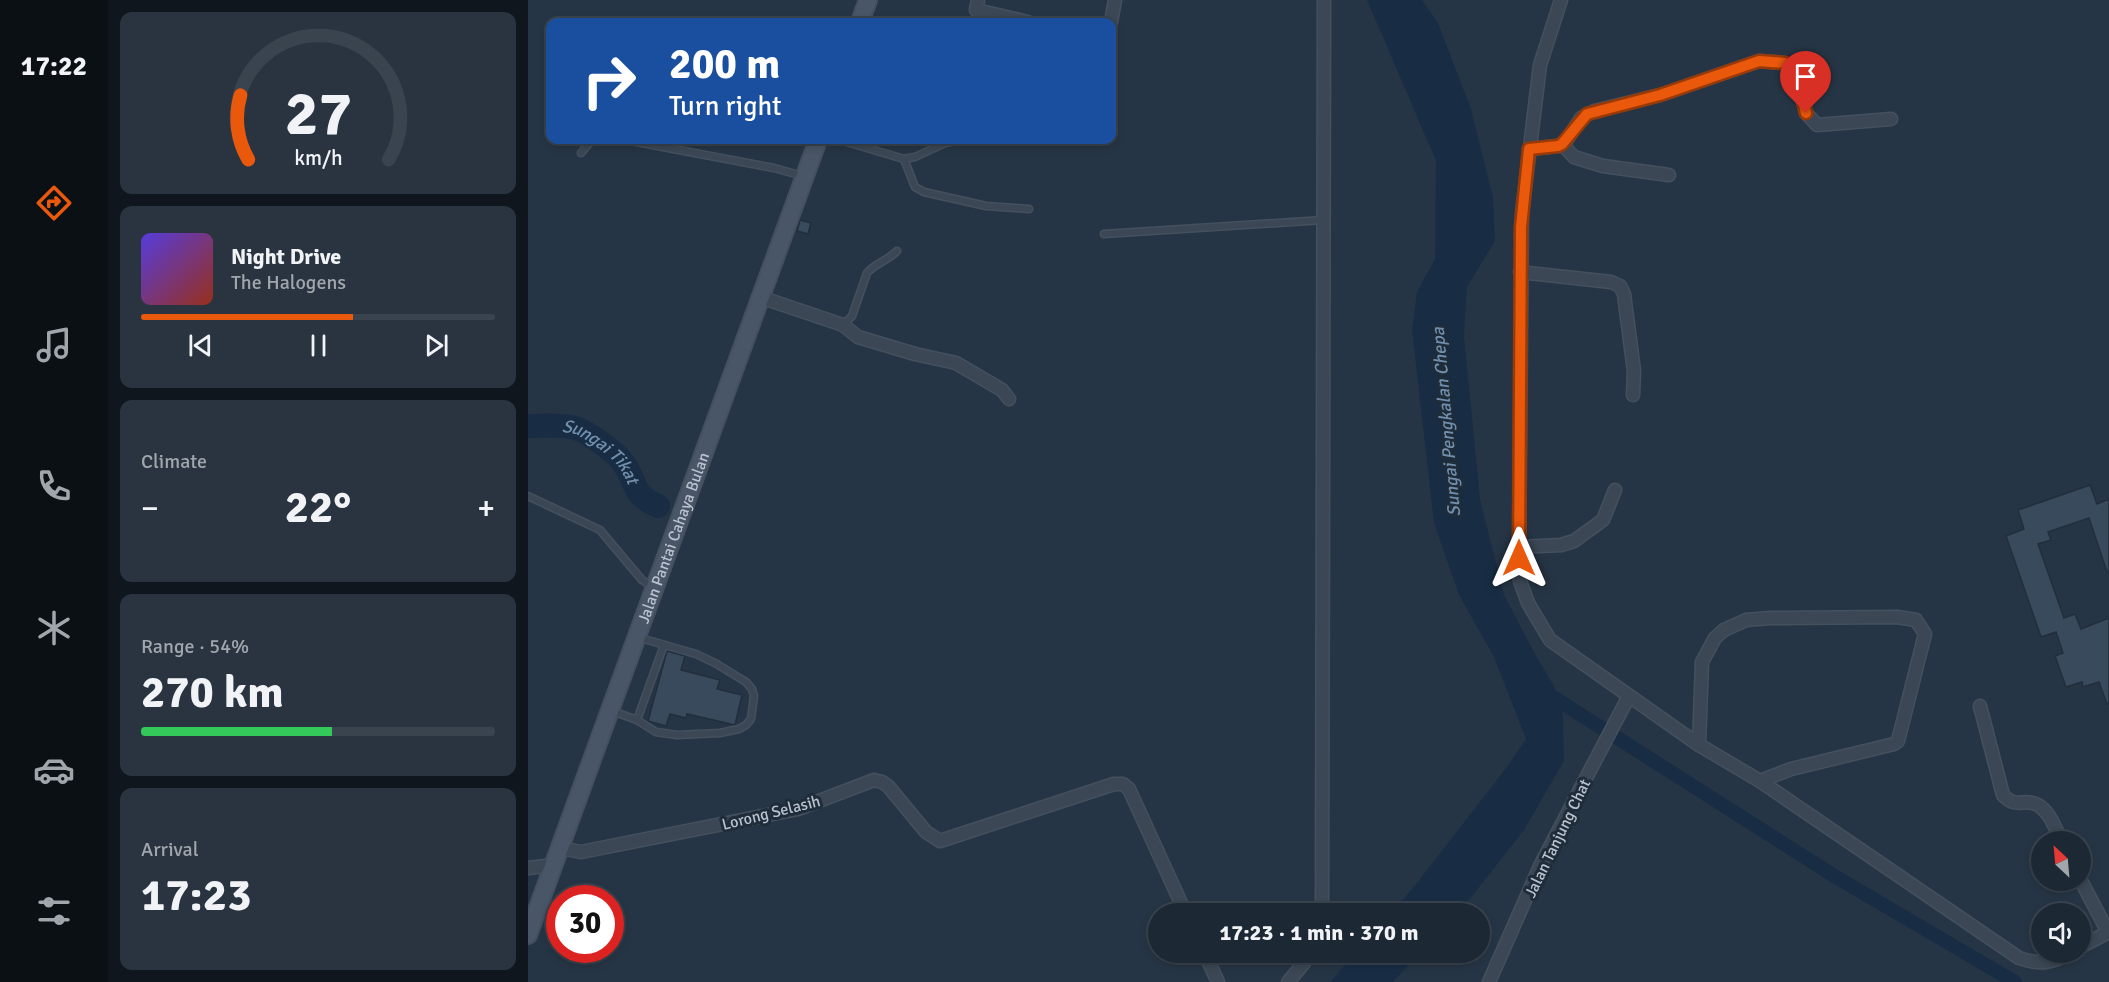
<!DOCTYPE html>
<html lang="en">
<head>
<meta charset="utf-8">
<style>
  body { margin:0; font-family:Signika,sans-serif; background:#293440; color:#f1f3f6; height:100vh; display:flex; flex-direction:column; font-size:22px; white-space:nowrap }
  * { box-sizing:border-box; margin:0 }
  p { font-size:20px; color:#a0a6ac }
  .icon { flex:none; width:33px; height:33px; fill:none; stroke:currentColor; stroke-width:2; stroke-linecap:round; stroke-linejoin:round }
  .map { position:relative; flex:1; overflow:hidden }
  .drawer { display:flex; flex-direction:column; gap:12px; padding:12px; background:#0f161d; width:420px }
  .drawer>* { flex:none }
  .banner { position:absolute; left:18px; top:18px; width:570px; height:126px; border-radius:12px; box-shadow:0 3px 9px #0003,0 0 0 2px #3a444f; background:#1a4fa0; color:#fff; overflow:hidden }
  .needle { width:39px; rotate:334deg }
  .tools { position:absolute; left:1503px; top:831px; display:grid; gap:12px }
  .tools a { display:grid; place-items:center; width:60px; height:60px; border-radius:50%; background:#1c2834; box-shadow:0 3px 9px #0003,0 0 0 2px #3a444f; font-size:30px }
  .speed { position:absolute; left:18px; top:885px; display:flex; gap:12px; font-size:30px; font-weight:700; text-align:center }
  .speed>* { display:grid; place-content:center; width:78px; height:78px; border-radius:50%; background:#1c2834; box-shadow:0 3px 9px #0003,0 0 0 2px #3a444f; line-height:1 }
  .speed .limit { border:9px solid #d22; background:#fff; color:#111 }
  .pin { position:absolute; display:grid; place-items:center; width:51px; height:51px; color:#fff; margin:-62px -26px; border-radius:50% 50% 50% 0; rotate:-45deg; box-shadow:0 0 6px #0007 }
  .pin .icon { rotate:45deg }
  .me { position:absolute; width:66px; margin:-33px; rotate:0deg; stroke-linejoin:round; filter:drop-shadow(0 0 4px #0008) }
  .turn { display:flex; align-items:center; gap:21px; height:126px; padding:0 24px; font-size:27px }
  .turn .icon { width:78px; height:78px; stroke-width:2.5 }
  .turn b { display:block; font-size:42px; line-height:51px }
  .big { font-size:45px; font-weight:700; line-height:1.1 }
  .drawer .widget { flex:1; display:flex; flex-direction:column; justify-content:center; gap:9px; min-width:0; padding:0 21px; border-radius:12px; background:#293440 }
  .drawer .dial { align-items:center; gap:0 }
  .dial svg { height:156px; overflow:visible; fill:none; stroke:#3a444f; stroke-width:7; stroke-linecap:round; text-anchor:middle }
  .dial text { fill:#f1f3f6; stroke:none }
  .song { display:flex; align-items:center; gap:18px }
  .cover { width:72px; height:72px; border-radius:9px; background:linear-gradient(135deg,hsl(250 70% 55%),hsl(10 70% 35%)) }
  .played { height:6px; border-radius:3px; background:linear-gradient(90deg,#ea580c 60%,#3a444f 60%) }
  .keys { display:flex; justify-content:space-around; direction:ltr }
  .heat { display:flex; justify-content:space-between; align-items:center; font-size:33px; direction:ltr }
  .charge { height:9px; border-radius:4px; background:linear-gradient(90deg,#34c759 54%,#3a444f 0) }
  .trip { position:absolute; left:620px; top:903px; width:342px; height:60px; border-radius:30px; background:#1c2834; box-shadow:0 3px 9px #0003,0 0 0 2px #3a444f; font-weight:700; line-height:60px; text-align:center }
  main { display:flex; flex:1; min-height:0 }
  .tab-bar { display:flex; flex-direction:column; width:108px; justify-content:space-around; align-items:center; background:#0b1015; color:#a0a6ac }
  .tab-bar .icon { width:42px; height:42px }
  .tab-bar .active { color:#ea580c }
  .tab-bar b { font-size:27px; color:#f1f3f6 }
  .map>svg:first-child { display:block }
</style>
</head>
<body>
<main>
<nav class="tab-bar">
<b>17:22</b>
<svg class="icon active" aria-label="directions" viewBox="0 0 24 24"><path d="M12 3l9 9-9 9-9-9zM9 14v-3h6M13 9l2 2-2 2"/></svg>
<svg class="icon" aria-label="music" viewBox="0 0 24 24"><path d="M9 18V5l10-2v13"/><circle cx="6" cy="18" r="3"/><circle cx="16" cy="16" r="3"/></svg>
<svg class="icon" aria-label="phone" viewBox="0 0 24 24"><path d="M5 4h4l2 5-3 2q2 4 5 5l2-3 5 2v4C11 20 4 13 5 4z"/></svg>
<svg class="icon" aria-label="climate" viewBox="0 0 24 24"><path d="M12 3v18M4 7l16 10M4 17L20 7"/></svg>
<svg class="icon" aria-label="car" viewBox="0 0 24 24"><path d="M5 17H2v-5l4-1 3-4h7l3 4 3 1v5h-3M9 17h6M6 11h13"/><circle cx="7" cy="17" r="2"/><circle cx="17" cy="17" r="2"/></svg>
<svg class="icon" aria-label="filters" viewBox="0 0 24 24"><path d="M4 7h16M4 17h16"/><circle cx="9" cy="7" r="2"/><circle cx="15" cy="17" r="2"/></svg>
</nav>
<section class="drawer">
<div class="widget dial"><svg viewBox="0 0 100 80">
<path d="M14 69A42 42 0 1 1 86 69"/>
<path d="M14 69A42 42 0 0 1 10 36" stroke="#ea580c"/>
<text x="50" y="56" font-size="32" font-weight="700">27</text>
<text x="50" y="72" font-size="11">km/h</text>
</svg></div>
<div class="widget">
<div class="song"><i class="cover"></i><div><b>Night Drive</b><p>The Halogens</p></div></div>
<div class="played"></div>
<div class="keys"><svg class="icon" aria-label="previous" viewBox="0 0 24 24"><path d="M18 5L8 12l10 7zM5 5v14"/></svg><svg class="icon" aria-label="pause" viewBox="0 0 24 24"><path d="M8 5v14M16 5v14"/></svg><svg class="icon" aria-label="next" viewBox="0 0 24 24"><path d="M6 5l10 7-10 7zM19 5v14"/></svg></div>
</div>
<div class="widget"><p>Climate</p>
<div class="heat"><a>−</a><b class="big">22°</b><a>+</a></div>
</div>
<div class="widget"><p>Range · 54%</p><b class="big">270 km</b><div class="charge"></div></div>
<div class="widget"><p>Arrival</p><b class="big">17:23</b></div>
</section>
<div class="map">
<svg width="1581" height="982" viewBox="0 0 1581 982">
  <rect width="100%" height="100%" fill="#263545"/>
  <!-- water -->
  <g fill="#182d44">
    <polygon points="839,0 894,0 910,23 943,109 965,197 967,241 939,287 936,336 952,499 976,595 1007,654 1026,686 1035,715 1036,761 996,830 945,895 928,913 863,913 885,888 979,767 998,739 966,657 931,595 906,523 884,330 889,292 907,259 908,161"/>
    <polygon points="828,953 828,952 892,953 865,982 802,982"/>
  </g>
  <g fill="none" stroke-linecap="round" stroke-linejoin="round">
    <!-- canal -->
    <g stroke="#182d44" stroke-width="14">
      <polyline points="1017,692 1075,729"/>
      <polyline points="1088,737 1308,877 1487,982"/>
    </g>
    <!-- river -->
    <path stroke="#182d44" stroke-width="24" id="s1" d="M 0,426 C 15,426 32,424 47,428 C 59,431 90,454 96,464 C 110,485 104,495 130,506"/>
  </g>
  <!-- building -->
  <g fill="#384a5b" stroke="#222e3c" stroke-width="1.5">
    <polygon points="272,220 283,223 280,234 269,231"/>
    <polygon points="1562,485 1569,504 1581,499 1581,571 1579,572 1561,518 1520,532 1523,540 1510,544 1536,618 1547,614 1553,629 1581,618 1581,704 1579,704 1571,682 1555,687 1554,682 1538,687 1527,656 1535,653 1528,632 1513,637 1478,536 1496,529 1490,510"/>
    <polygon points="139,651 157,656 153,670 192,680 189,689 214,695 207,725 159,714 158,718 142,714 138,726 120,721"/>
  </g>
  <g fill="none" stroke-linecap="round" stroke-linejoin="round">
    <!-- service casing -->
    <g stroke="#45505e" stroke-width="9">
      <g id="service">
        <polyline points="98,140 246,168 275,176"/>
        <polyline points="312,140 376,159 387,157 417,143 432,140"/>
        <polyline points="53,153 64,140"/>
        <polyline points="376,159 387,187 396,192 458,206 501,209"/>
        <polyline points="576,234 795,220"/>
        <path d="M 315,325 L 324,316 L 339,273 C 346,264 359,261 369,251"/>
        <polyline points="0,496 72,530 114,580 125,587"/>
        <polyline points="84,711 109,720 128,732 149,735 192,733 211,729 218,725 223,719 226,696 224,689 218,682 187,663 168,654 109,637"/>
        <polyline points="109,720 136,645"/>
      </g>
    </g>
    <!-- minor casing -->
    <g stroke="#45505e" stroke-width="15">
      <g id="minor">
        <polyline points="450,0 448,10 500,22"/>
        <path d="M 1033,0 L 1012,65 L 994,213 L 991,558 L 992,581 L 1000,603 L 1022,640 L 1171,745 L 1232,781 L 1491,958 C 1512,965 1523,964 1543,952"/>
        <polyline points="583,22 587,0"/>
        <polyline points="1034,144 1046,157 1075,166 1141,175"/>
        <polyline points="1001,149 1030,146 1038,141 1053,118 1066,111 1132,95 1231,61 1257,63 1268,74 1278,113 1289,125 1363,119"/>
        <polyline points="992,272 1083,282 1092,286 1096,294 1106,371 1105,395"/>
        <polyline points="232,297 315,325 330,337 387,354 428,363 474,390 481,399"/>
        <polyline points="991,547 1033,545 1046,541 1075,520 1087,490"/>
        <path d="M 1452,706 L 1475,795 C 1489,810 1495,797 1510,805 C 1522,812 1528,830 1534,842"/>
        <polyline points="1171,745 1174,662 1187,638 1196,630 1218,620 1242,618 1369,617 1388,620 1397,634 1370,741 1366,744 1263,769 1232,781"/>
        <polyline points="32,848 53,852 270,809 346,780 354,782 360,786 398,832 412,841 586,784 595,784 601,789 658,914"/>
        <polyline points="0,868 26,865"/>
        <polyline points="1552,879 1580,932"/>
        <polyline points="794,914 796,0"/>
        <polyline points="1552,947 1581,932"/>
        <polyline points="676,952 690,982"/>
        <polyline points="760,982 776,963 782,952"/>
        <polyline points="961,982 1013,864 1101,696"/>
      </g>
    </g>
    <!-- secondary casing -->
    <g stroke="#45505e" stroke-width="20">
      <g id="secondary">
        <polyline points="332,22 340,0"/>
        <path id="s2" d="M 0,935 L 290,140"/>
      </g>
    </g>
    <!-- service -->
    <use href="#service" stroke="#3b4754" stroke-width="6"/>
    <!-- minor -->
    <use href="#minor" stroke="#3b4754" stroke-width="12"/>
    <!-- secondary -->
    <use href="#secondary" stroke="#495667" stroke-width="16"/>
  </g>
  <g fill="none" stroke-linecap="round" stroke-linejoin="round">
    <!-- route casing -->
    <g stroke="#983908" stroke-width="15">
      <polyline id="route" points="991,558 993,227 1001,149 1030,146 1034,144 1059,114 1132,95 1231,61 1257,63 1268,74 1278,113"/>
    </g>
    <!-- route -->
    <use href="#route" stroke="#ea580c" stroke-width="10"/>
  </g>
  <g text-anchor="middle" stroke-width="6" stroke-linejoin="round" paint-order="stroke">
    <!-- street labels -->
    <g font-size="16" fill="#b9c2ce" stroke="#1f2c3a">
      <text dy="6" stroke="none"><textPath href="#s2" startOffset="423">Jalan Pantai Cahaya Bulan</textPath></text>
      <text transform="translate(243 812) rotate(-14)" y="6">Lorong Selasih</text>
      <text transform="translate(1029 838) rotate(-64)" y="6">Jalan Tanjung Chat</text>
    </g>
    <!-- water labels -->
    <g font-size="18" font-style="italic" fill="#718fad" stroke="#1f2c3a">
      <text transform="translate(918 422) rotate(-95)" y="6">Sungai Pengkalan Chepa</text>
      <text dy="6" stroke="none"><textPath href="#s1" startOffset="82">Sungai Tikat</textPath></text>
    </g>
  </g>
</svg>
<div class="tools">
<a><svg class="needle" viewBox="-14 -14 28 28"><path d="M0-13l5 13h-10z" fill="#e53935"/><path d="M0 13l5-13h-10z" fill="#a0a6ac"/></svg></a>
<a><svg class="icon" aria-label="sound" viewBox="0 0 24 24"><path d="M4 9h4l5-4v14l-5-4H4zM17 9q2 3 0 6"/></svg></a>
</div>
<div class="speed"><div class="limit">30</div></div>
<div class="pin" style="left:1278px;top:113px;background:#d93025"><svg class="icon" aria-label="arrive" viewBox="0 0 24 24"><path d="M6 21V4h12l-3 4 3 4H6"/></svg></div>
<svg class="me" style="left:991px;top:558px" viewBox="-20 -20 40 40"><path d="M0-17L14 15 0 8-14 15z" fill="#ea580c" stroke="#fff" stroke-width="4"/></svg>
<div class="trip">17:23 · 1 min · 370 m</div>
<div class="banner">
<div class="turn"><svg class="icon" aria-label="right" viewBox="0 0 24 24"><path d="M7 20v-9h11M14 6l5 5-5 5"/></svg><div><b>200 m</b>Turn right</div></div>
</div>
</div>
</main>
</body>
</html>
